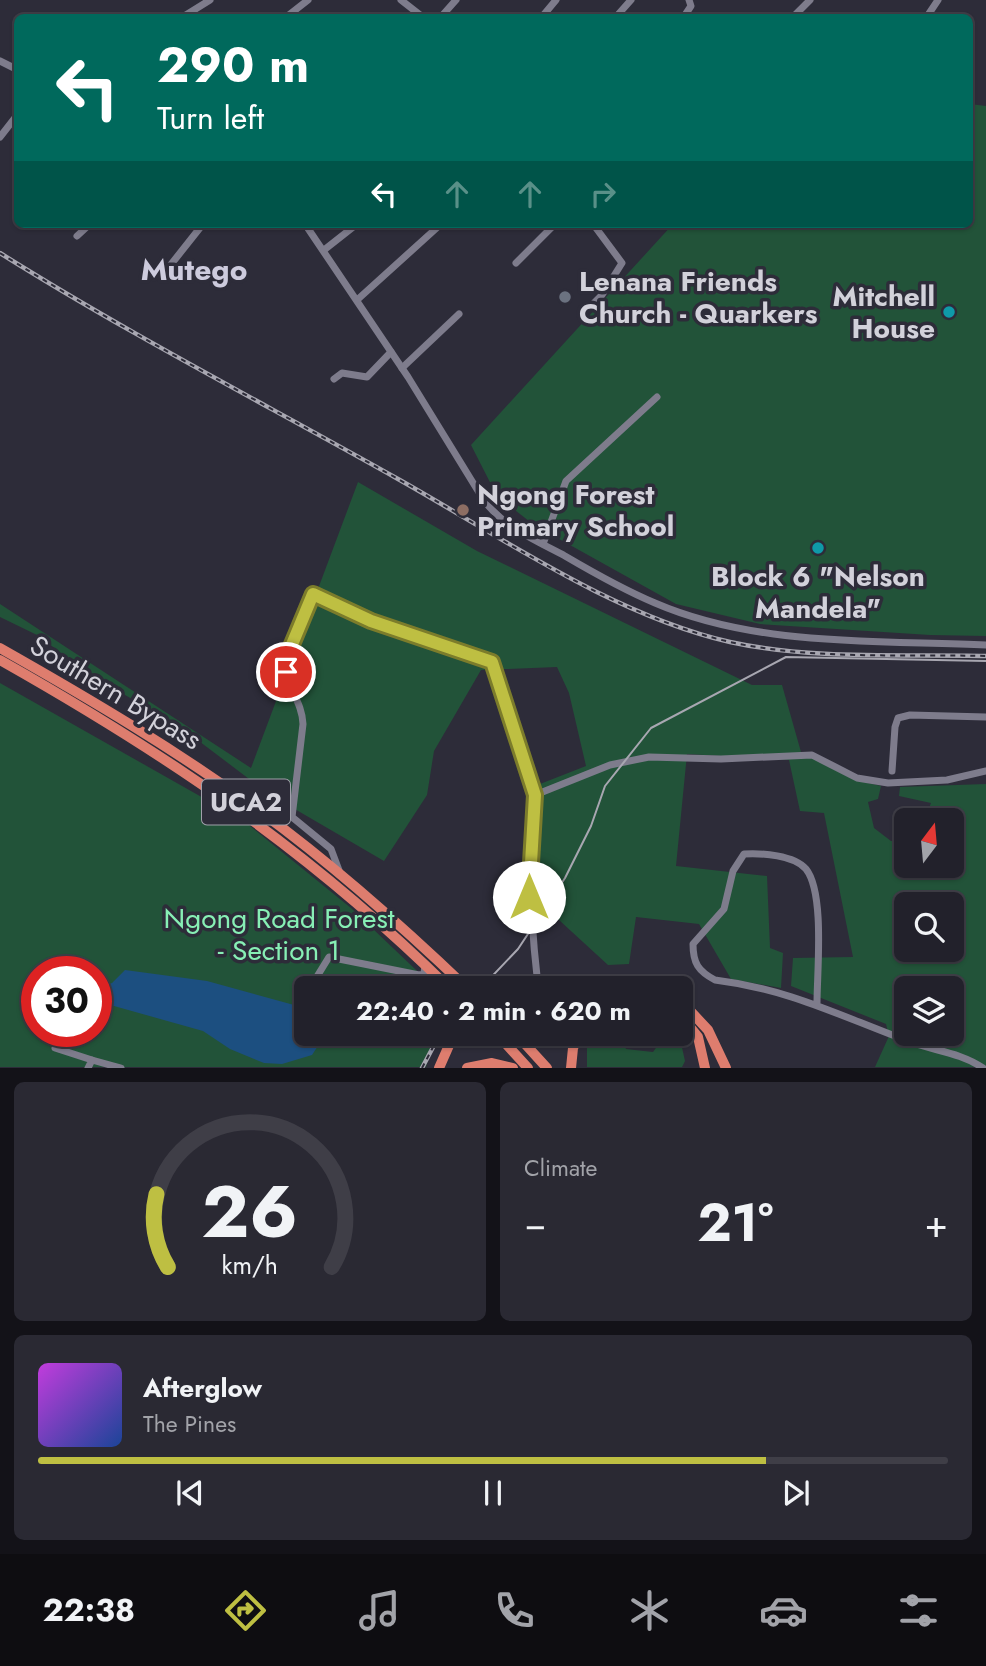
<!DOCTYPE html>
<html lang="en">
<head>
<meta charset="utf-8">
<style>
  body { margin:0; font-family:Jost,sans-serif; background:#2a2933; color:#f1f3f6; height:100vh; display:flex; flex-direction:column; font-size:26px; white-space:nowrap }
  * { box-sizing:border-box; margin:0 }
  p { font-size:23px; color:#a2a3a9 }
  .icon { flex:none; width:38px; height:38px; fill:none; stroke:currentColor; stroke-width:2; stroke-linecap:round; stroke-linejoin:round }
  .map { position:relative; height:1068px; overflow:hidden }
  .drawer { display:flex; flex-direction:column; gap:14px; padding:14px; background:#131218; flex:1 }
  .drawer>* { flex:none }
  .hud { position:absolute; left:14px; top:14px; width:959px; height:214px; border-radius:10px; box-shadow:0 2px 5px #0004,0 0 0 2px #3f3e47; background:#00695c; color:#fff; overflow:hidden }
  .needle { width:46px; rotate:16deg }
  .controls { position:absolute; left:894px; top:808px; display:grid; gap:14px }
  .controls a { display:grid; place-items:center; width:70px; height:70px; border-radius:10px; background:#22212b; box-shadow:0 2px 5px #0004,0 0 0 2px #3f3e47; font-size:35px }
  .speed { position:absolute; left:21px; top:956px; display:flex; gap:14px; font-size:35px; font-weight:700; text-align:center }
  .speed>* { display:grid; place-content:center; width:91px; height:91px; border-radius:50%; background:#22212b; box-shadow:0 2px 5px #0004,0 0 0 2px #3f3e47; line-height:1 }
  .speed .limit { border:10px solid #d22; background:#fff; color:#111 }
  .pin { position:absolute; display:grid; place-items:center; width:60px; height:60px; color:#fff; margin:-30px; border:4px solid #fff; border-radius:50%; box-shadow:0 2px 7px #0007 }
  .me { position:absolute; width:77px; margin:-38px; rotate:0deg; stroke-linejoin:round; filter:drop-shadow(0 0 5px #0008) }
  .turn { display:flex; align-items:center; gap:24px; height:147px; padding:0 28px; font-size:32px }
  .turn .icon { width:91px; height:91px; stroke-width:2.5 }
  .turn b { display:block; font-size:49px; line-height:60px }
  .lanes { display:flex; align-items:center; height:66px; padding:0 28px; background:#0003; justify-content:center; gap:35px; direction:ltr }
  .lanes .off { opacity:.35 }
  .big { font-size:52px; font-weight:700; line-height:1.1 }
  .drawer .widget { flex:1; display:flex; flex-direction:column; justify-content:center; gap:10px; min-width:0; padding:0 24px; border-radius:10px; background:#2a2933 }
  .drawer .dial { align-items:center; gap:0 }
  .dial svg { height:182px; overflow:visible; fill:none; stroke:#3f3e47; stroke-width:7; stroke-linecap:round; text-anchor:middle }
  .dial text { fill:#f1f3f6; stroke:none }
  .song { display:flex; align-items:center; gap:21px }
  .cover { width:84px; height:84px; border-radius:10px; background:linear-gradient(135deg,hsl(290 70% 55%),hsl(220 70% 35%)) }
  .played { height:7px; border-radius:4px; background:linear-gradient(90deg,#bebf42 80%,#3f3e47 80%) }
  .keys { display:flex; justify-content:space-around; direction:ltr }
  .heat { display:flex; justify-content:space-between; align-items:center; font-size:38px; direction:ltr }
  .drawer .tiles { flex:1; display:grid; gap:14px; grid-template-columns:1fr 1fr }
  .widget:last-child { grid-column:span 2 }
  .trip { position:absolute; left:294px; top:976px; width:399px; height:70px; border-radius:10px; background:#22212b; box-shadow:0 2px 5px #0004,0 0 0 2px #3f3e47; font-weight:700; line-height:70px; text-align:center }
  .tabs { display:flex; height:112px; justify-content:space-around; align-items:center; background:#0e0d11; color:#a2a3a9 }
  .tabs .icon { width:49px; height:49px }
  .tabs .on { color:#bebf42 }
  .tabs b { font-size:32px; color:#f1f3f6 }
  .map>svg:first-child { display:block }
</style>
</head>
<body>
<div class="map">
<svg width="986" height="1068" viewBox="0 0 986 1068">
  <rect width="100%" height="100%" fill="#2d2c39"/>
  <!-- green -->
  <g fill="#225339" fill-rule="evenodd">
    <polygon points="970,104 986,106 986,636 930,635 760,624 676,604 534,525 497,496 471,445 673,224 970,224"/>
    <path d="M 358,482 L 477,551 L 752,685 L 782,685 L 801,752 L 855,780 L 881,786 L 878,799 L 868,802 L 874,828 L 891,841 L 906,841 L 906,866 L 952,866 L 952,821 L 924,821 L 931,803 L 899,796 L 900,787 L 986,784 L 986,1067 L 875,1067 L 889,1036 L 886,1024 L 791,986 L 793,958 L 853,957 L 824,813 L 800,811 L 789,760 L 687,754 L 676,866 L 767,876 L 770,948 L 783,953 L 781,988 L 731,979 L 699,924 L 636,917 L 629,964 L 608,965 L 535,898 L 534,840 L 540,784 L 586,766 L 569,693 L 557,667 L 481,670 L 434,751 L 427,795 L 384,861 L 269,794 L 179,726 L 92,676 L 37,635 L 0,617 L 0,604 L 251,768 ZM 906,905 L 952,905 L 952,950 L 906,950 ZM 906,989 L 952,989 L 952,1034 L 906,1034 Z"/>
    <path d="M 0,683 L 244,821 L 351,908 L 436,989 L 306,989 L 306,1034 L 435,1034 L 426,1067 L 0,1067 ZM 37,971 L 96,971 L 96,1031 L 37,1031 Z"/>
    <polygon points="595,1034 620,1034 626,1049 653,1052 666,1034 679,1034 685,1061 682,1067 587,1067 587,1044"/>
  </g>
  <!-- water -->
  <polygon fill="#1c4f80" points="125,970 207,981 294,1005 306,1011 306,1034 325,1035 312,1055 282,1064 264,1063 230,1049 203,1031 114,1006 96,1006 96,983 102,986 112,983"/>
  <g fill="none" stroke-linecap="round" stroke-linejoin="round">
    <!-- minor -->
    <g stroke="#7e7c8c" stroke-width="7">
      <polyline points="401,0 424,18"/>
      <polyline points="181,18 210,0"/>
      <polyline points="285,18 308,0"/>
      <polyline points="440,18 456,0"/>
      <polyline points="541,18 556,0"/>
      <polyline points="615,18 631,0"/>
      <polyline points="683,18 691,6 689,0"/>
      <polyline points="792,18 810,0"/>
      <polyline points="926,18 938,0"/>
      <polyline points="0,61 18,70"/>
      <polyline points="0,137 18,114"/>
      <path d="M 305,224 L 408,377 L 483,499 C 503,527 535,540 565,556 C 594,573 624,590 655,603 C 757,647 877,640 986,645"/>
      <polyline points="77,236 90,224"/>
      <polyline points="324,250 357,224"/>
      <polyline points="516,263 555,224"/>
      <polyline points="155,273 165,272 203,224"/>
      <polyline points="357,300 441,224"/>
      <polyline points="591,306 602,295 622,263 593,224"/>
      <polyline points="402,368 459,314"/>
      <polyline points="334,379 342,373 367,377 391,352"/>
      <polyline points="543,544 566,481 657,397"/>
      <polyline points="892,771 895,727 898,718 910,715 986,717"/>
      <path d="M 340,873 L 331,849 L 292,817 L 303,724 C 302,702 289,691 286,672 C 283,656 304,607 313,594 L 371,621 L 492,662 L 535,795"/>
      <path d="M 537,976 C 530,915 528,857 535,795 L 610,765 L 649,757 L 721,759 L 812,755 L 857,778 L 888,783 L 947,780 L 986,771"/>
      <polyline points="313,983 329,957 419,975 424,974 425,964"/>
      <path d="M 817,1003 C 817,972 825,893 806,869 C 794,855 762,853 744,854 L 733,871 L 724,909 L 693,944 C 693,963 698,971 715,980 C 789,989 840,1016 908,1041 C 934,1051 959,1052 983,1068"/>
      <polyline points="55,1048 92,1060 88,1068"/>
      <polyline points="92,1060 121,1068"/>
    </g>
    <!-- trunk -->
    <g stroke="#de7d6e" stroke-width="10">
      <path d="M 0,648 C 90,699 178,751 261,812 C 335,866 402,926 468,989"/>
      <path d="M 0,660 C 170,756 310,851 450,989"/>
      <polyline points="624,989 647,989"/>
      <polyline points="681,1001 708,1030 726,1068"/>
      <polyline points="681,1016 698,1037 705,1068"/>
      <polyline points="497,1034 528,1068"/>
      <polyline points="516,1034 547,1068"/>
      <polyline points="439,1068 454,1034"/>
      <polyline points="467,1068 492,1063 513,1068"/>
      <polyline points="571,1068 573,1048 579,1034"/>
    </g>
    <!-- tram -->
    <polyline stroke="#a8a7b1" stroke-width="2" points="480,989 518,949 565,878 591,826 605,786 651,728 786,657 986,661"/>
    <!-- rail casing -->
    <g stroke="#a8a7b1" stroke-width="4.5">
      <g id="rail">
        <path d="M 0,253 C 129,334 265,404 398,479 C 503,538 613,615 730,642 C 812,660 902,654 986,656"/>
        <polyline points="422,1068 440,1034"/>
      </g>
    </g>
    <!-- rail -->
    <use href="#rail" stroke="#2d2c39" stroke-width="2" stroke-dasharray="5" stroke-linecap="butt"/>
  </g>
  <g fill="none" stroke-linecap="round" stroke-linejoin="round">
    <!-- route casing -->
    <g stroke="#7c7c2b" stroke-width="18">
      <polyline id="route" points="286,672 288,654 313,594 371,621 492,662 535,795 529,897"/>
    </g>
    <!-- route -->
    <use href="#route" stroke="#bebf42" stroke-width="12"/>
  </g>
  <!-- markers -->
  <circle fill="#6b7280" stroke="#2d2c39" stroke-width="2.5" cx="565" cy="297" r="7"/>
  <g fill="#0f9aa8" stroke="#2d2c39" stroke-width="2.5">
    <circle cx="949" cy="312" r="7"/>
    <circle cx="818" cy="548" r="7"/>
  </g>
  <circle fill="#8d6e63" stroke="#2d2c39" stroke-width="2.5" cx="463" cy="510" r="7"/>
  <g text-anchor="middle" stroke-width="7" stroke-linejoin="round" paint-order="stroke">
    <!-- shield labels -->
    <rect fill="#2d2c39" stroke="#a0a0aa" stroke-width="2" x="202" y="779.5" width="88" height="45" rx="5"/>
    <g font-size="26" font-weight="bold" fill="#d2d1da">
      <text x="246" y="811">UCA2</text>
    </g>
    <!-- poi labels -->
    <g font-size="28" font-weight="bold" fill="#d2d1da" stroke="#2d2c39" text-anchor="start">
      <text x="579" y="291">Lenana Friends<tspan x="579" dy="32">Church - Quarkers</tspan></text>
      <text x="935" y="306" text-anchor="end">Mitchell<tspan x="935" dy="32">House</tspan></text>
      <text x="477" y="504">Ngong Forest<tspan x="477" dy="32">Primary School</tspan></text>
      <text x="818" y="586" text-anchor="middle">Block 6 "Nelson<tspan x="818" dy="32">Mandela"</tspan></text>
    </g>
    <!-- street labels -->
    <g font-size="28" fill="#d2d1da" stroke="#2d2c39">
      <text transform="translate(116 692) rotate(31)" y="10">Southern Bypass</text>
    </g>
    <!-- park labels -->
    <g font-size="28" fill="#87efb5" stroke="#2d2c39">
      <text x="279" y="928">Ngong Road Forest<tspan x="279" dy="32">- Section 1</tspan></text>
    </g>
    <!-- neighbourhood labels -->
    <g font-size="30" font-weight="bold" fill="#cdcbdd" stroke="#2d2c39">
      <text x="194" y="280">Mutego</text>
    </g>
  </g>
</svg>
<div class="controls">
<a><svg class="needle" viewBox="-14 -14 28 28"><path d="M0-13l5 13h-10z" fill="#e53935"/><path d="M0 13l5-13h-10z" fill="#a2a3a9"/></svg></a>
<a><svg class="icon" aria-label="search" viewBox="0 0 24 24"><circle cx="10" cy="10" r="6"/><path d="M15 15l6 6"/></svg></a>
<a><svg class="icon" aria-label="layers" viewBox="0 0 24 24"><path d="M12 4l9 5-9 5-9-5zM3 14l9 5 9-5"/></svg></a>
</div>
<div class="speed"><div class="limit">30</div></div>
<div class="pin" style="left:286px;top:672px;background:#d93025"><svg class="icon" aria-label="arrive" viewBox="0 0 24 24"><path d="M6 21V4h12l-3 4 3 4H6"/></svg></div>
<svg class="me" style="left:529px;top:897px" viewBox="-20 -20 40 40"><circle r="19" fill="#fff"/><path d="M0-13L10 11 0 6-10 11z" fill="#bebf42"/></svg>
<div class="trip">22:40 · 2 min · 620 m</div>
<div class="hud">
<div class="turn"><svg class="icon" aria-label="left" viewBox="0 0 24 24"><path d="M17 20v-9H6M10 6l-5 5 5 5"/></svg><div><b>290 m</b>Turn left</div></div>
<div class="lanes"><svg class="icon" aria-label="left" viewBox="0 0 24 24"><path d="M17 20v-9H6M10 6l-5 5 5 5"/></svg><svg class="icon off" aria-label="ahead" viewBox="0 0 24 24"><path d="M12 20V5M6 11l6-6 6 6"/></svg><svg class="icon off" aria-label="ahead" viewBox="0 0 24 24"><path d="M12 20V5M6 11l6-6 6 6"/></svg><svg class="icon off" aria-label="right" viewBox="0 0 24 24"><path d="M7 20v-9h11M14 6l5 5-5 5"/></svg></div>
</div>
</div>
<section class="drawer">
<div class="tiles">
<div class="widget dial"><svg viewBox="0 0 100 80">
<path d="M14 69A42 42 0 1 1 86 69"/>
<path d="M14 69A42 42 0 0 1 9 37" stroke="#bebf42"/>
<text x="50" y="56" font-size="32" font-weight="700">26</text>
<text x="50" y="72" font-size="11">km/h</text>
</svg></div>
<div class="widget"><p>Climate</p>
<div class="heat"><a>−</a><b class="big">21°</b><a>+</a></div>
</div>
<div class="widget">
<div class="song"><i class="cover"></i><div><b>Afterglow</b><p>The Pines</p></div></div>
<div class="played"></div>
<div class="keys"><svg class="icon" aria-label="previous" viewBox="0 0 24 24"><path d="M18 5L8 12l10 7zM5 5v14"/></svg><svg class="icon" aria-label="pause" viewBox="0 0 24 24"><path d="M8 5v14M16 5v14"/></svg><svg class="icon" aria-label="next" viewBox="0 0 24 24"><path d="M6 5l10 7-10 7zM19 5v14"/></svg></div>
</div>
</div>
</section>
<nav class="tabs">
<b>22:38</b>
<svg class="icon on" aria-label="directions" viewBox="0 0 24 24"><path d="M12 3l9 9-9 9-9-9zM9 14v-3h6M13 9l2 2-2 2"/></svg>
<svg class="icon" aria-label="music" viewBox="0 0 24 24"><path d="M9 18V5l10-2v13"/><circle cx="6" cy="18" r="3"/><circle cx="16" cy="16" r="3"/></svg>
<svg class="icon" aria-label="phone" viewBox="0 0 24 24"><path d="M5 4h4l2 5-3 2q2 4 5 5l2-3 5 2v4C11 20 4 13 5 4z"/></svg>
<svg class="icon" aria-label="climate" viewBox="0 0 24 24"><path d="M12 3v18M4 7l16 10M4 17L20 7"/></svg>
<svg class="icon" aria-label="car" viewBox="0 0 24 24"><path d="M5 17H2v-5l4-1 3-4h7l3 4 3 1v5h-3M9 17h6M6 11h13"/><circle cx="7" cy="17" r="2"/><circle cx="17" cy="17" r="2"/></svg>
<svg class="icon" aria-label="filters" viewBox="0 0 24 24"><path d="M4 7h16M4 17h16"/><circle cx="9" cy="7" r="2"/><circle cx="15" cy="17" r="2"/></svg>
</nav>
</body>
</html>
